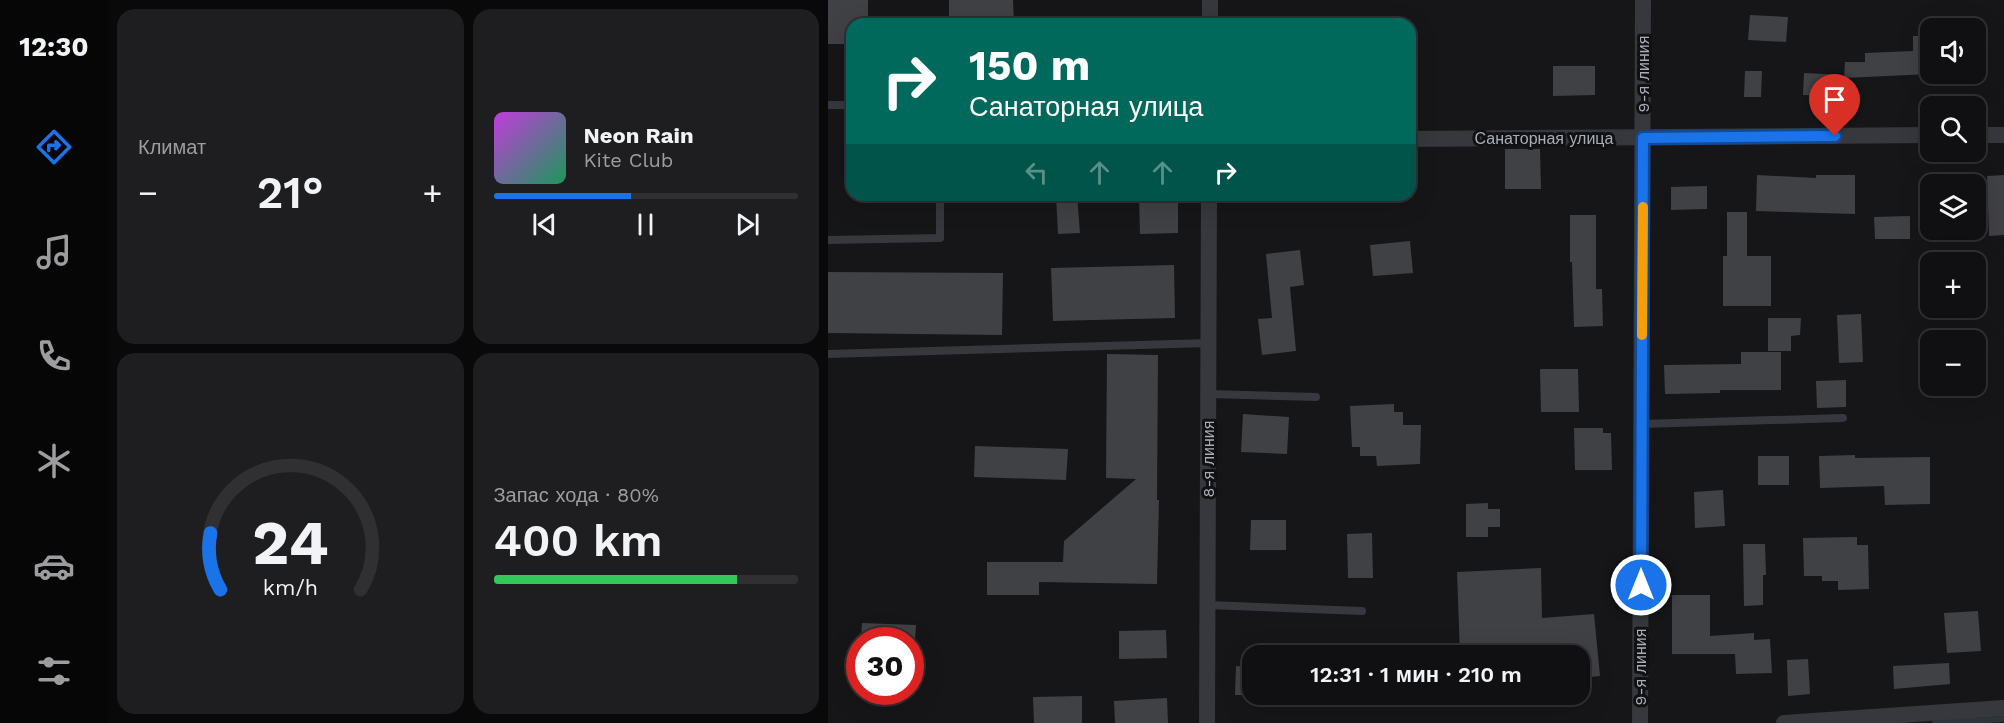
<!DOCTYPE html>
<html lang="ru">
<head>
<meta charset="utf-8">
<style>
  body { margin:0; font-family:"Work Sans",sans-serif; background:#1e1e20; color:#f1f3f6; height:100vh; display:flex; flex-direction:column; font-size:22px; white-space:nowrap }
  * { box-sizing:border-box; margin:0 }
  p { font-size:20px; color:#9c9d9f }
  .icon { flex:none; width:33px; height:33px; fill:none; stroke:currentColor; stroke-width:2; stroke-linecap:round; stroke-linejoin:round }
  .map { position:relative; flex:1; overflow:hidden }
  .sheet { display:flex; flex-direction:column; gap:9px; padding:9px; background:#09090a; width:720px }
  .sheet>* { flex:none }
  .guide { position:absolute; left:18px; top:18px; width:570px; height:183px; border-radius:18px; box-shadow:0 6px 24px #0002,0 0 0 2px #303032; background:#00695c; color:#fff; overflow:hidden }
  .buttons { position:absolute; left:1092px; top:18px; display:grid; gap:12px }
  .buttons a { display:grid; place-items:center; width:66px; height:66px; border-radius:12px; background:#101012; box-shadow:0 6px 24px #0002,0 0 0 2px #303032; font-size:30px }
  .speed { position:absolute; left:18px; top:627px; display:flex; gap:12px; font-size:30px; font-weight:700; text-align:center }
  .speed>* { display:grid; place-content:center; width:78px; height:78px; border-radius:50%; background:#101012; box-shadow:0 6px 24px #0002,0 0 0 2px #303032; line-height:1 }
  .speed .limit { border:9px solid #d22; background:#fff; color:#111 }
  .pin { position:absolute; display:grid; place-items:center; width:51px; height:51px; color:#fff; margin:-62px -26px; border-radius:50% 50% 50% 0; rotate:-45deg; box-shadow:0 0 6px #0007 }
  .pin .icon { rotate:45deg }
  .me { position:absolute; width:66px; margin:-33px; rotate:0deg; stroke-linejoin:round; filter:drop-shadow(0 0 4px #0008) }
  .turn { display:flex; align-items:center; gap:21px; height:126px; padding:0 24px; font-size:27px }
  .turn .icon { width:78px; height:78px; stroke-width:2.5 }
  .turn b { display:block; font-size:42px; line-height:51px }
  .lanes { display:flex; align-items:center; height:57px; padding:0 24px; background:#0003; justify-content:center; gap:30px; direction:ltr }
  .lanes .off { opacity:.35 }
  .big { font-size:45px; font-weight:600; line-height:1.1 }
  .sheet .tile { flex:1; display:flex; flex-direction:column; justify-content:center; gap:9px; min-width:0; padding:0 21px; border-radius:18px; background:#1e1e20 }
  .sheet .dial { align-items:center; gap:0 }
  .dial svg { height:156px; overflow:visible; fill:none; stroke:#303032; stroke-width:7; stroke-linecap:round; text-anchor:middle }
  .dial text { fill:#f1f3f6; stroke:none }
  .song { display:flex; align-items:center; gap:18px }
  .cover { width:72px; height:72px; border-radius:9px; background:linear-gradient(135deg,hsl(290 70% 55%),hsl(150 70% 35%)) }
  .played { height:6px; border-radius:3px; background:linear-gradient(90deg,#1a73e8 45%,#303032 45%) }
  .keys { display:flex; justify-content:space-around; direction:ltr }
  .heat { display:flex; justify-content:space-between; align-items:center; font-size:33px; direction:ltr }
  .charge { height:9px; border-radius:4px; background:linear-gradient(90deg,#34c759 80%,#303032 0) }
  .sheet .tiles { flex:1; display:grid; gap:9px; grid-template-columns:repeat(2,1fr) }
  .trip { position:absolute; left:414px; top:645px; width:348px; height:60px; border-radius:18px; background:#101012; box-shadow:0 6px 24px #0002,0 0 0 2px #303032; font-weight:600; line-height:60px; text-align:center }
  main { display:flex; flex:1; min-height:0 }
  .dock { display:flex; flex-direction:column; width:108px; justify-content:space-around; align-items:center; background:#060607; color:#9c9d9f }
  .dock .icon { width:42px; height:42px }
  .dock .current { color:#1a73e8 }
  .dock b { font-size:27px; color:#f1f3f6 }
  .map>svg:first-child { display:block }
</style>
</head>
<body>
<main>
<nav class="dock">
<b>12:30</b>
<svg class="icon current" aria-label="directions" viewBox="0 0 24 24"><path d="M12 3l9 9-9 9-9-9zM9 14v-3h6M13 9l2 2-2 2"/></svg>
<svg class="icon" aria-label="music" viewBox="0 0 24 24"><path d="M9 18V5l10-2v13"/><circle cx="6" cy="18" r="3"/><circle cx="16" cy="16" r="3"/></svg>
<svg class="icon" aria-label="phone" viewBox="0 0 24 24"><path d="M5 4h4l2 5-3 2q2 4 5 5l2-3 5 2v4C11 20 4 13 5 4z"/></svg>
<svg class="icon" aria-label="climate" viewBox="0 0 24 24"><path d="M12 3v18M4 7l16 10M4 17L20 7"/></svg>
<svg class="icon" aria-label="car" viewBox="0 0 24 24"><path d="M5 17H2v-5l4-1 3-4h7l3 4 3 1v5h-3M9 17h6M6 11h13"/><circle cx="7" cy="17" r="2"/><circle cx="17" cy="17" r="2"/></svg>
<svg class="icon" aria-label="filters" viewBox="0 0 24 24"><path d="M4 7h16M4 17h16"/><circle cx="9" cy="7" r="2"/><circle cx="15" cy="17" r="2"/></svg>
</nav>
<section class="sheet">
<div class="tiles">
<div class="tile"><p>Климат</p>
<div class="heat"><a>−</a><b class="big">21°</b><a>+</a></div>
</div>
<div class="tile">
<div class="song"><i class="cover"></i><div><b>Neon Rain</b><p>Kite Club</p></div></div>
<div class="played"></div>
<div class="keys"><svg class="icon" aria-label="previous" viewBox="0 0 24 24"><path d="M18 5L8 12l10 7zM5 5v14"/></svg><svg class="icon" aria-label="pause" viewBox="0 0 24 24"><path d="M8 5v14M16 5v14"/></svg><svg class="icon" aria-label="next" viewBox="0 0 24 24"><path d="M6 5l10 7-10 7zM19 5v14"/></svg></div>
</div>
<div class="tile dial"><svg viewBox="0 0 100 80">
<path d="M14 69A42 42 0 1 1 86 69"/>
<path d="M14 69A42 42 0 0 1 9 40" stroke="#1a73e8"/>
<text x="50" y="56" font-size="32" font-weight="700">24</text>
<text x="50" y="72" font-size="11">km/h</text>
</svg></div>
<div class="tile"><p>Запас хода · 80%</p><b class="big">400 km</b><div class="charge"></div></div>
</div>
</section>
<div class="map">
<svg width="1176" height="723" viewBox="0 0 1176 723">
  <rect width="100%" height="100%" fill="#161618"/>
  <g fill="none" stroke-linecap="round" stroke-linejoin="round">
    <!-- stream -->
    <polyline stroke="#2c353c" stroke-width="6" points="1107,723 1176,719"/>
  </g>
  <!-- building -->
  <g fill="#404145">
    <polygon points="0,0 40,0 40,24 24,24 24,44 0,44"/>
    <polygon points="121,0 185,0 186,24 121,24"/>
    <polygon points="922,15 960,17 958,42 920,40"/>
    <polygon points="1085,36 1102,36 1102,74 1016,78 1017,62 1037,62 1037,53 1085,51"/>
    <polygon points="725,66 767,66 767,95 725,96"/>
    <polygon points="917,71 934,71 933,97 916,97"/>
    <polygon points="976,73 1015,75 1014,96 975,95"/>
    <polygon points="677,149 712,149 713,189 677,189"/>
    <polygon points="929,175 988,178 988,175 1027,175 1027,214 928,211"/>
    <polygon points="1176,175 1176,235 1161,236 1159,176"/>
    <polygon points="879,186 879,209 843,210 843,187"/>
    <polygon points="228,195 249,195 252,233 230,234"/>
    <polygon points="311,195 350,195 350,233 312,234"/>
    <polygon points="899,212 919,212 919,256 943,256 943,306 895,306 895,256 899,256"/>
    <polygon points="742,215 768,215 768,289 774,289 775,326 746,327 744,262 742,262"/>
    <polygon points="1082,216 1082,239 1047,239 1046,217"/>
    <polygon points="582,241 585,273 545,276 542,245"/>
    <polygon points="472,250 476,285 462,287 468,351 434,355 430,319 444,318 438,254"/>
    <polygon points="346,265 347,318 225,321 223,268"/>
    <polygon points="0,272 175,273 174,335 0,333"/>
    <polygon points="1033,314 1035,362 1011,363 1009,315"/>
    <polygon points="940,318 973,318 972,335 963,336 963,351 940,351"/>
    <polygon points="913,352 953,352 953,390 892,390 892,393 837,394 836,365 913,364"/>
    <polygon points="279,354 330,355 329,500 331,500 329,584 211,582 211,595 159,595 159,562 235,562 236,541 308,479 278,478"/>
    <polygon points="712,369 750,369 751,412 713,412"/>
    <polygon points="1018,380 1018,407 989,408 988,381"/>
    <polygon points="566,404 566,412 575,412 575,425 593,425 592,464 549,466 548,456 532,456 532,447 524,447 522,406"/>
    <polygon points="415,414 461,417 459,454 413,452"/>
    <polygon points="746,428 775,428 775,433 783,433 784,470 747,470"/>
    <polygon points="147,446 240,449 238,480 146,477"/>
    <polygon points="1027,455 1027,458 1102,457 1102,504 1057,505 1056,486 992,488 991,456"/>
    <rect x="930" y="456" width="31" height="29"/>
    <polygon points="895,490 897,526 867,528 866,492"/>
    <polygon points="660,503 660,509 672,509 672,527 660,527 660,537 638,537 638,504"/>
    <polygon points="423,520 458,520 458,550 422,550"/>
    <polygon points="544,533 545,578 520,578 519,534"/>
    <polygon points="1029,537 1029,545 1040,545 1041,589 1010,590 1010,581 994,581 994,576 976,576 975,538"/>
    <polygon points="915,544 937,544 938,575 935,575 935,605 916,606"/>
    <polygon points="713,568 714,618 766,614 772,676 752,678 752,656 632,656 629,572"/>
    <polygon points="844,595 882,595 882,636 926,633 926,640 942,639 944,673 908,674 907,654 844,654"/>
    <polygon points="1150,611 1153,651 1119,653 1116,613"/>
    <polygon points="34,623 88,625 87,640 33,640"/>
    <polygon points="338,630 339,658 291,659 291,631"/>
    <polygon points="980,659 982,694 960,696 959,660"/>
    <polygon points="1121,663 1122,684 1066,689 1065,666"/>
    <polygon points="408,666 424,667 424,695 407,695"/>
    <polygon points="254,696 254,723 206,723 205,697"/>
    <polygon points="339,698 340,723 287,723 286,701"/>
  </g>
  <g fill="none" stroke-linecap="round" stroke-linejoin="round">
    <!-- lane -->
    <g stroke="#37383d" stroke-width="8">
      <polyline points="0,105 24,105"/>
      <polyline points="0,240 112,238 112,195"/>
      <polyline points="0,354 381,343"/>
      <polyline points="381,394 488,397"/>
      <polyline points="813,424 1015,418"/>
      <polyline points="380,605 534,611"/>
    </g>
    <!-- street -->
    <g stroke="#37383d" stroke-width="16">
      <polyline points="382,24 382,0"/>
      <polyline points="1148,135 1176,135"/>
      <polyline points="582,139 1102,135"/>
      <polyline points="379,723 381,195"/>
      <polyline points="812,723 815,0"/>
      <polyline points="956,723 1176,708"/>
    </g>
  </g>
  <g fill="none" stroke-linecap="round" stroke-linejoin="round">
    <!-- route casing -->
    <g stroke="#114b97" stroke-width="15">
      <polyline id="route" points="813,585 815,138 1007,136"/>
    </g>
    <!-- route -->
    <use href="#route" stroke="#1a73e8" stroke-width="10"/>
    <!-- slow -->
    <polyline stroke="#f59e0b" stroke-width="10" points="814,335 815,207"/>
  </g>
  <g text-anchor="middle" stroke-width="6" stroke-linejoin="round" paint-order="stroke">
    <!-- street labels -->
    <g font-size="16" fill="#a8adb8" stroke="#111113">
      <text transform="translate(815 74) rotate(-90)" y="6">9-я линия</text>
      <text x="716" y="144">Санаторная улица</text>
      <text transform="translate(380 459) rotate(-90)" y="6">8-я линия</text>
      <text transform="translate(812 667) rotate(-90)" y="6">9-я линия</text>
    </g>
  </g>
</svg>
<div class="buttons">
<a><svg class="icon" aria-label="sound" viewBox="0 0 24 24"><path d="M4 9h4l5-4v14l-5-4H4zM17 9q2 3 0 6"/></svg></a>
<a><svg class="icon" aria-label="search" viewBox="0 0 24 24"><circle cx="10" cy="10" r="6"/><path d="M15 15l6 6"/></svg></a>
<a><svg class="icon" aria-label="layers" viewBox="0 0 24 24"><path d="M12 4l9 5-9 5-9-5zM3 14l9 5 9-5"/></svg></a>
<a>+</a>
<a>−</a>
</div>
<div class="speed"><div class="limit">30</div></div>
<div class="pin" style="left:1007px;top:136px;background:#d93025"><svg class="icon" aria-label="arrive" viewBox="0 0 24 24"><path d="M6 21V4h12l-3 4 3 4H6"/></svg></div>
<svg class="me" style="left:813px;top:585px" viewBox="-20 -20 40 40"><circle r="17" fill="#1a73e8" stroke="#fff" stroke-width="3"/><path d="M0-11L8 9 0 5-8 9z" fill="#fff"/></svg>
<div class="trip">12:31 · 1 мин · 210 m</div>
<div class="guide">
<div class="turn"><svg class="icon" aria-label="right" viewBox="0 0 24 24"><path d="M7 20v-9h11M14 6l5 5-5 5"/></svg><div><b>150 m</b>Санаторная улица</div></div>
<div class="lanes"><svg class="icon off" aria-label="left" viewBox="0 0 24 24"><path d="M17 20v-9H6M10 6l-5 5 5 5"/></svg><svg class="icon off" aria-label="ahead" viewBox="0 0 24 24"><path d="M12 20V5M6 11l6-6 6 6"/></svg><svg class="icon off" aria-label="ahead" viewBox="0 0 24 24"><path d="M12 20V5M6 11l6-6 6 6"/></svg><svg class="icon" aria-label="right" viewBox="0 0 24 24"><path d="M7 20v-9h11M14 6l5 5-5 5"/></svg></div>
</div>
</div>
</main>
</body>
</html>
